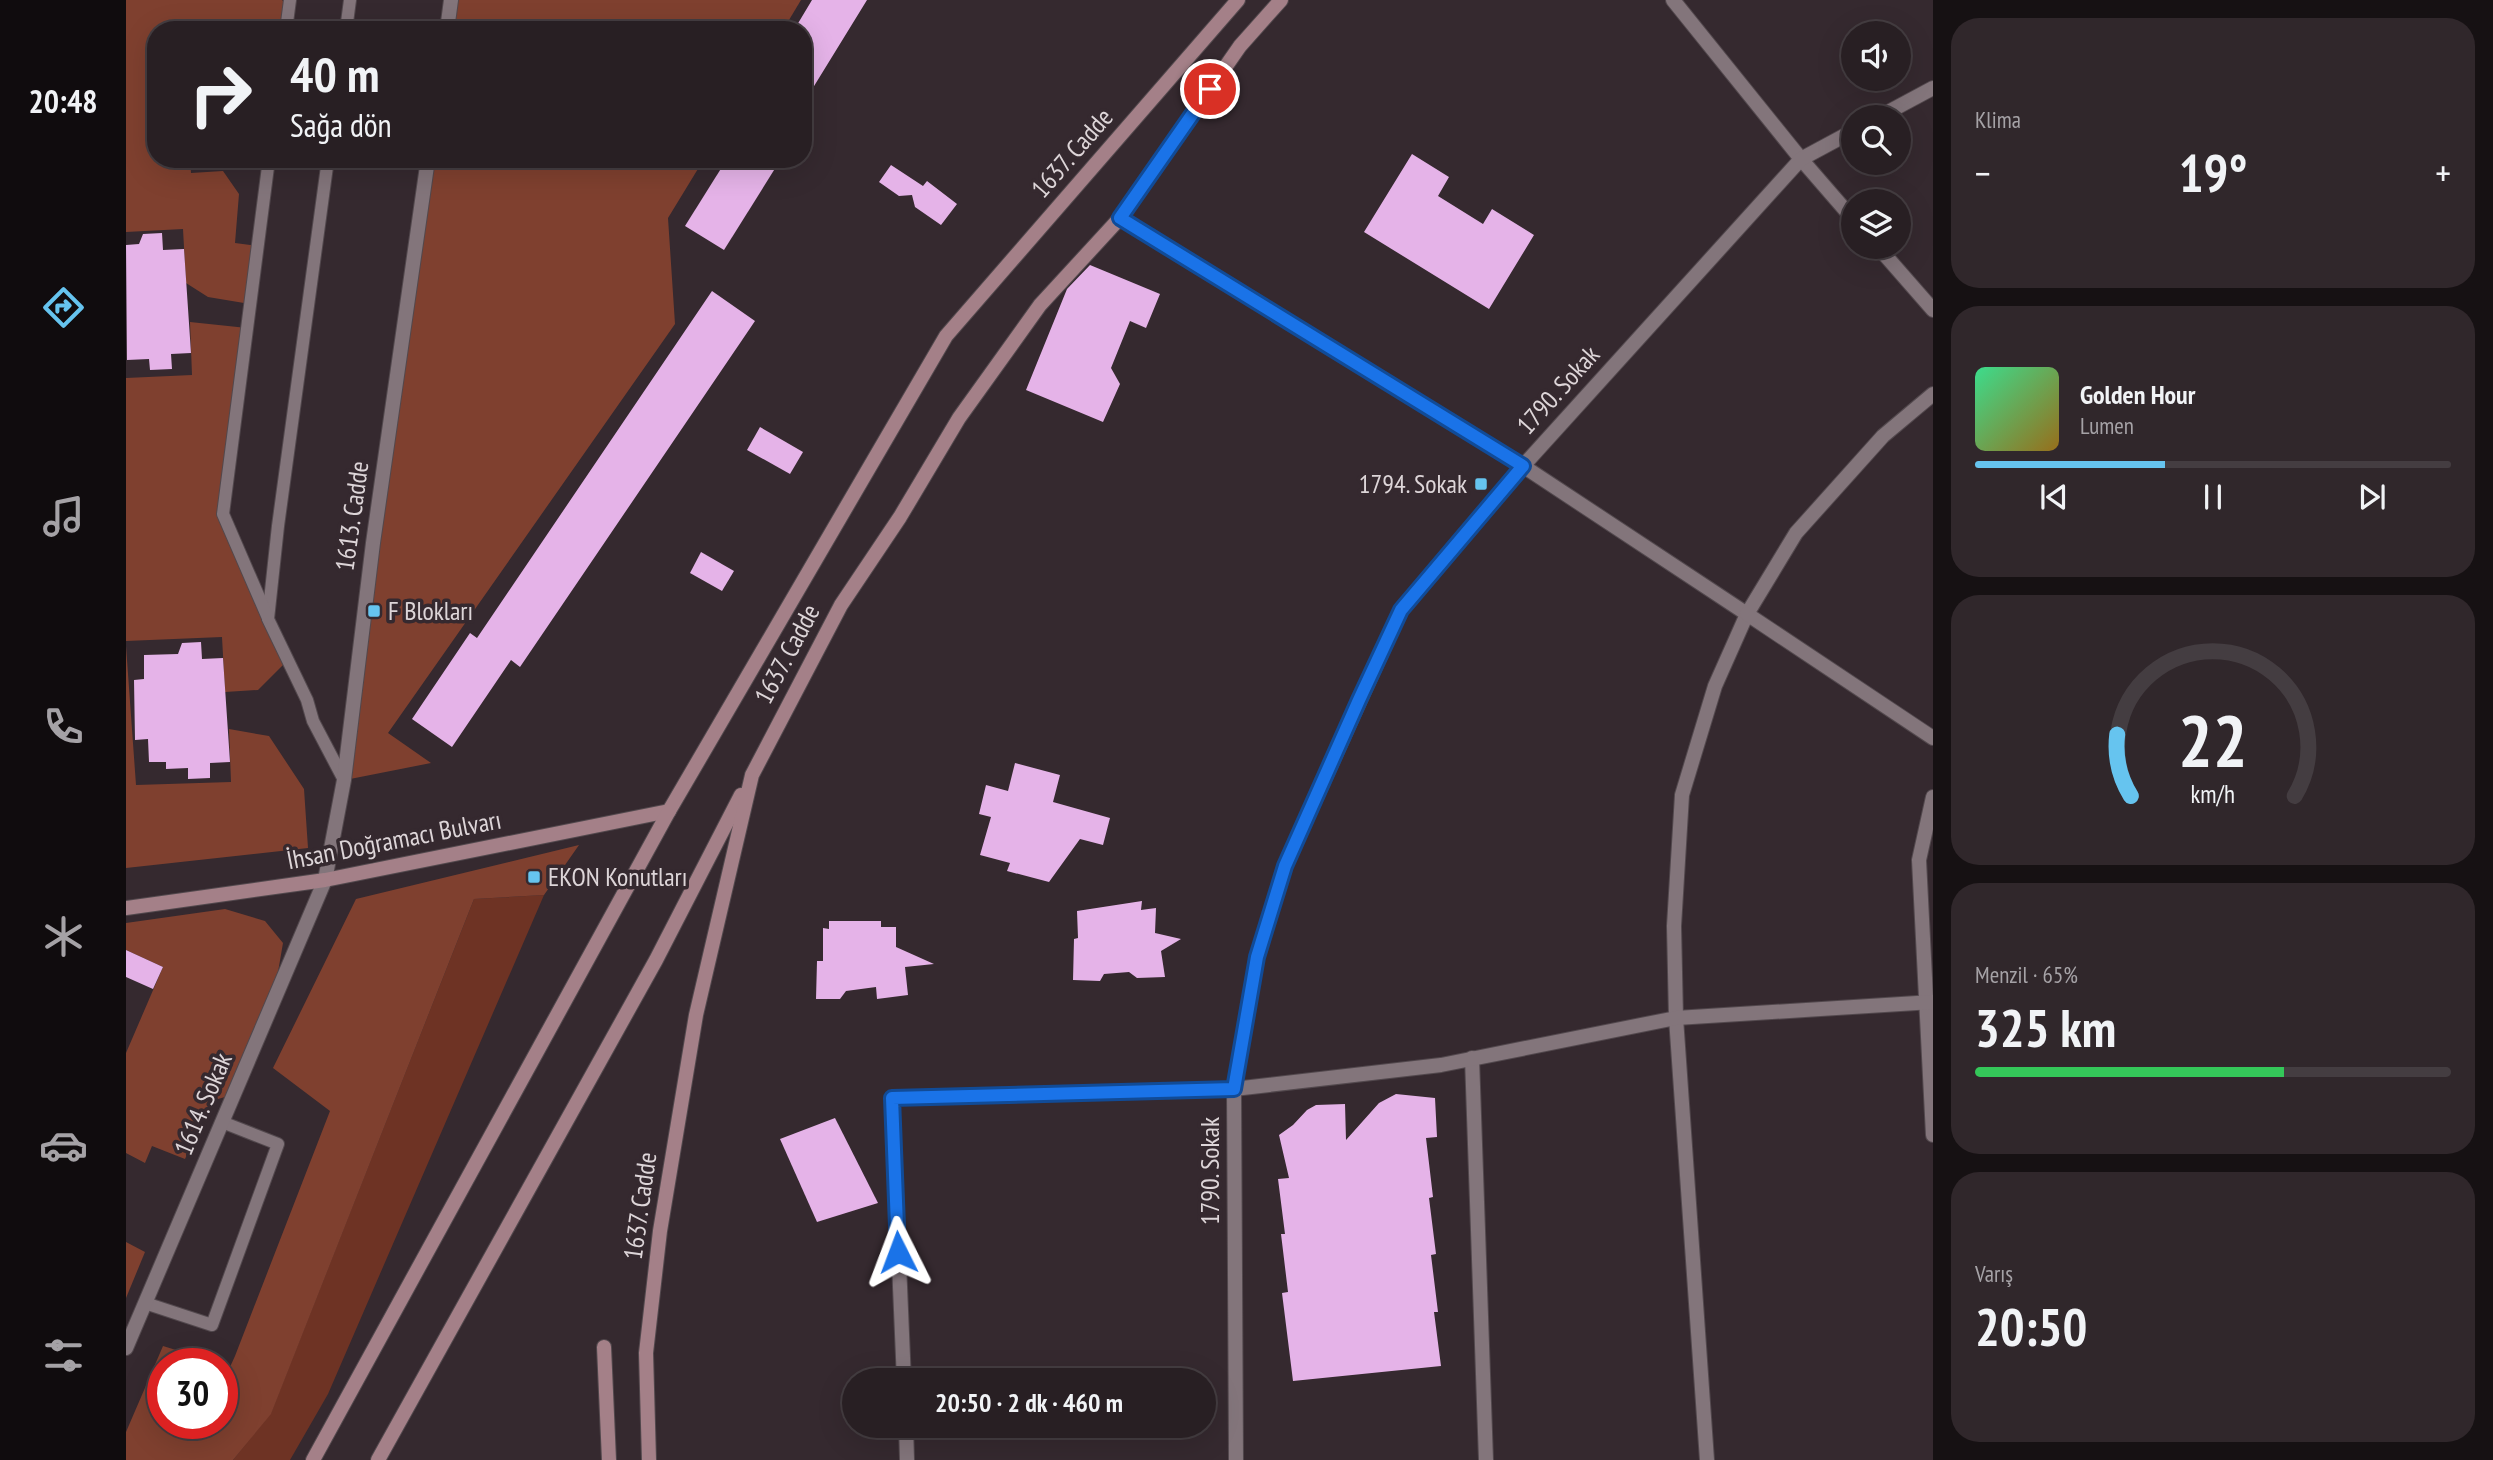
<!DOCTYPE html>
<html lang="tr">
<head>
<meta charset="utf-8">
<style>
  body { margin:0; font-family:"PT Sans Narrow",sans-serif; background:#30272b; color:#f1f3f6; height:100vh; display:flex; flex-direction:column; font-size:26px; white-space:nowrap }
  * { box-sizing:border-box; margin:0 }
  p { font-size:23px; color:#a5a2a6 }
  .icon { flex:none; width:38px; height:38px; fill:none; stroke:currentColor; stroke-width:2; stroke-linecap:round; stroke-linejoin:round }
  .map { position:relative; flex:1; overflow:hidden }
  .details { display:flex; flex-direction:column; gap:18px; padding:18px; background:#161113; width:560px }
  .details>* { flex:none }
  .hud { position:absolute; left:21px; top:21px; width:665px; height:147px; border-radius:28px; box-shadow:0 7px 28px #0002,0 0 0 2px #443d41; background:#281f23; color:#f1f3f6; overflow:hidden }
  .fabs { position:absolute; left:1715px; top:21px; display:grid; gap:14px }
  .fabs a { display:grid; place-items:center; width:70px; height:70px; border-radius:50%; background:#281f23; box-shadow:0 7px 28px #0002,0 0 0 2px #443d41; font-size:35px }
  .speed { position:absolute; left:21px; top:1348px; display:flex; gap:14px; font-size:35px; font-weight:700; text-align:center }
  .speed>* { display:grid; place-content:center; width:91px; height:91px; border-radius:50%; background:#281f23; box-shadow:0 7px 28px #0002,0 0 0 2px #443d41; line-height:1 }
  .speed .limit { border:10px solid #d22; background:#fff; color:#111 }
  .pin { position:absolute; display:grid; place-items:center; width:60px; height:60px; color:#fff; margin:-30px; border:4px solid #fff; border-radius:50%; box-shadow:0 2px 7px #0007 }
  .me { position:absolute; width:77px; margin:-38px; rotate:357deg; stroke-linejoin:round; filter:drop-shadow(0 0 5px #0008) }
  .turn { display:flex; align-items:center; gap:24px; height:147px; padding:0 28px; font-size:32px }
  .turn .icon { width:91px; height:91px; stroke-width:2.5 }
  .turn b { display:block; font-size:49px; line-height:60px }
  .big { font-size:52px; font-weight:600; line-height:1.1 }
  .details .tile { flex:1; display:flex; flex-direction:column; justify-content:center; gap:10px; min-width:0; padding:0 24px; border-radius:28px; background:#30272b }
  .details .dial { align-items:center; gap:0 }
  .dial svg { height:182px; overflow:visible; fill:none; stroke:#443d41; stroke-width:7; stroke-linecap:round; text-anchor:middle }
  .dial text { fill:#f1f3f6; stroke:none }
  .song { display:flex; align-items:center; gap:21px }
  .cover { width:84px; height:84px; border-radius:10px; background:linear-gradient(135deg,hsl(150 70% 55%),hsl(40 70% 35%)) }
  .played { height:7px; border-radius:4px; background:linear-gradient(90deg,#66c4ef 40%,#443d41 40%) }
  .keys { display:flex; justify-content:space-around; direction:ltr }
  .heat { display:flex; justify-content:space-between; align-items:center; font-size:38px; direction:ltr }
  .charge { height:10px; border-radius:5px; background:linear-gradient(90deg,#34c759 65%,#443d41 0) }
  .trip { position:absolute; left:716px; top:1368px; width:374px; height:70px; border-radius:35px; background:#281f23; box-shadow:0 7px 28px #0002,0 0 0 2px #443d41; font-weight:600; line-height:70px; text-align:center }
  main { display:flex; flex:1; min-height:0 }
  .dock { display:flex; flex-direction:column; width:126px; justify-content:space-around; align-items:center; background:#100c0e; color:#a5a2a6 }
  .dock .icon { width:49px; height:49px }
  .dock .current { color:#66c4ef }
  .dock b { font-size:32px; color:#f1f3f6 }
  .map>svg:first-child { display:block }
</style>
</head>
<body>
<main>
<nav class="dock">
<b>20:48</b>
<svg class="icon current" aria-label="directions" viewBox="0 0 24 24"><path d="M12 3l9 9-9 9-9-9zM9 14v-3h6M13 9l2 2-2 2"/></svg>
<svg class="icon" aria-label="music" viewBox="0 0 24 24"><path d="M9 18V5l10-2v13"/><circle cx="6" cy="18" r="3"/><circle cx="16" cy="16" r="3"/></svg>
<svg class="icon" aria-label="phone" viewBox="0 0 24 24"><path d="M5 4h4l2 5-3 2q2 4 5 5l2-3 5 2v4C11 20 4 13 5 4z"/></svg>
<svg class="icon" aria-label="climate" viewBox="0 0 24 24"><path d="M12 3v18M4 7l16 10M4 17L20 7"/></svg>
<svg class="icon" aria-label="car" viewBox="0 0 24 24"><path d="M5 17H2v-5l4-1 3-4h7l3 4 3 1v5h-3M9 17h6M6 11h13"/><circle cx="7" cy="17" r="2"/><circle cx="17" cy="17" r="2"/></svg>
<svg class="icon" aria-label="filters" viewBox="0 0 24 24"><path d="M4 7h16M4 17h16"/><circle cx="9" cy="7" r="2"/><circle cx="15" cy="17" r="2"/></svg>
</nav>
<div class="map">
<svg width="1807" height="1460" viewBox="0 0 1807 1460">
  <rect width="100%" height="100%" fill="#35292f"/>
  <!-- green -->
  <polygon fill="#6e3324" points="418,895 202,1394 164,1460 107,1460 145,1413 348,899"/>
  <!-- forest -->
  <g fill="#7f402f">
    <polygon points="0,0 156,0 163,7 160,30 30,30 30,159 64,159 65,173 97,171 113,194 109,243 132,246 124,304 82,297 60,283 57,229 0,232"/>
    <polygon points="326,0 675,0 657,30 322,30"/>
    <polygon points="304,159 578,159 542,218 549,324 262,733 305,763 219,780"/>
    <polygon points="64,322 121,328 97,514 162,660 132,690 99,692 96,637 0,641 0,378 66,375"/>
    <polygon points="0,646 10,785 105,782 103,729 143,736 178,789 182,848 0,868"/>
    <polygon points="453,845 418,895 348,899 145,1414 107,1460 0,1460 0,1432 37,1346 92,1363 37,1363 37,1423 96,1423 96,1365 104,1367 109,1356 204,1111 147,1068 230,899"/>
    <polygon points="99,909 139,921 157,943 152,972 99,1097 85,1101 59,1159 26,1146 19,1163 0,1153 0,1053 37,967 0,950 0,923"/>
    <polygon points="0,1242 19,1252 0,1298"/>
  </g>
  <!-- building -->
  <g fill="#e5b3e8">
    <polygon points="686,0 741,0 677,104 677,30 668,30"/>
    <polygon points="1286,154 1323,177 1312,196 1357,224 1366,209 1408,235 1363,309 1238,232"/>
    <polygon points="601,159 655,159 598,250 559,226"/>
    <polygon points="765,165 797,186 801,181 831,204 815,225 789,207 786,195 773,196 753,182"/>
    <polygon points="36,233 37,250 58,249 65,353 45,354 46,369 24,370 23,359 1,360 0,245 13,244 17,234"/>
    <polygon points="964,265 1034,294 1020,328 1004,321 985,368 994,384 977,422 900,390 941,289"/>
    <polygon points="586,291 629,321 394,667 385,660 326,747 286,719 344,633 351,638"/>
    <polygon points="634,427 677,452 664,474 621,450"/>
    <polygon points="575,552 608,571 596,591 564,573"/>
    <polygon points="75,642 76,659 97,658 104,762 84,763 84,778 62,779 62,768 40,769 40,762 23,762 22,739 9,740 8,680 18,679 18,655 52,654 56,643"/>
    <polygon points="889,763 934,775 927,802 984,818 977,845 954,839 923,882 881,871 884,863 854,855 865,817 853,814 860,785 882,791"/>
    <polygon points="1016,901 1015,910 1030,908 1029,933 1055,939 1035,951 1039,977 1011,978 1003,972 978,974 974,981 947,980 948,939 952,938 951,911"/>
    <polygon points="703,921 755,921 755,927 770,927 770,947 808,964 779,967 782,995 751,999 750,987 720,991 714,999 690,999 691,961 697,961 697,928 703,929"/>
    <polygon points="0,950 37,967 27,989 0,977"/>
    <polygon points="1270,1094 1309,1098 1311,1137 1300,1138 1307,1197 1303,1198 1310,1254 1305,1255 1312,1312 1308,1312 1315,1366 1167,1381 1156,1293 1162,1292 1155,1234 1159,1234 1152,1179 1163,1178 1153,1135 1167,1125 1181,1110 1190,1105 1219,1104 1220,1140 1253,1103"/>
    <polygon points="709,1118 752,1203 691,1222 654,1139"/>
  </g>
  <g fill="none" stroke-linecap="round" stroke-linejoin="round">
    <!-- lane casing -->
    <g stroke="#52484d" stroke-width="14">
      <g id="lane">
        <polyline points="160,30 164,0"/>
        <polyline points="220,30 224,0"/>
        <polyline points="202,159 152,526 142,619 181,700 187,721 218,780"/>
        <polyline points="142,618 97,514 143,159"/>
        <polyline points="19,1303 86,1325 152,1144 96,1122"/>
      </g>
    </g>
    <!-- street casing -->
    <g stroke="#52484d" stroke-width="16">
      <g id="street">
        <polyline points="1547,0 1675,159 1727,219"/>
        <polyline points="321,30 325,0"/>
        <polyline points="1753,117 1807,88"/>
        <polyline points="994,218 1397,466 1621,614 1589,686 1556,795 1548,926 1550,1018 1581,1460"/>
        <polyline points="1752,247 1807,310"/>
        <polyline points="1807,394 1757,436 1670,533 1621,614 1807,738"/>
        <polyline points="1807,797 1793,860 1807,1135"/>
        <polyline points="1346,1058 1360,1460"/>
        <polyline points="0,1348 199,880 218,780 247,543 302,159"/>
        <polyline points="778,1381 766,1098 1108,1089 1315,1065 1550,1018 1807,1002"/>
        <polyline points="780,1426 781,1460"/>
        <polyline points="1110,1460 1108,1089 1131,957 1159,866 1275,610 1397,466 1675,159 1727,131"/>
      </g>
    </g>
    <!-- secondary casing -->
    <g stroke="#52484d" stroke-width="16">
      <g id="secondary">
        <polyline points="0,908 199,880 543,811"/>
        <polyline points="478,1347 483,1460"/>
        <polyline points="187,1460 543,811 820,336 1112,0"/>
        <polyline points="252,1460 530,960 615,795"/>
        <polyline points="523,1460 520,1353 534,1231 570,1015 626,775 715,605 774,517 833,418 914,305 994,218 1114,46 1155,0"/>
      </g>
    </g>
    <!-- lane -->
    <use href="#lane" stroke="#83757b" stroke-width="12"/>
    <!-- street -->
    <use href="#street" stroke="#83757b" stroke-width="14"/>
    <!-- secondary -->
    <use href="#secondary" stroke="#a48088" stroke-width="14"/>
  </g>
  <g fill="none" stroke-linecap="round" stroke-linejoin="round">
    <!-- route casing -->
    <g stroke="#114b97" stroke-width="18">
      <polyline id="route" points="772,1252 766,1098 1108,1089 1131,957 1159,866 1233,700 1275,610 1397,466 994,218 1084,89"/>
    </g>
    <!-- route -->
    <use href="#route" stroke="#1a73e8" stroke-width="12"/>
  </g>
  <!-- markers -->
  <g fill="#66c4ef" stroke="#35292f" stroke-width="2.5">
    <rect x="1348" y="477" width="14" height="14" rx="3.5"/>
    <rect x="241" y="604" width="14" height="14" rx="3.5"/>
    <rect x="401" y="870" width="14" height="14" rx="3.5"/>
  </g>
  <g text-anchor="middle" stroke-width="7" stroke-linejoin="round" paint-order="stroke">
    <!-- street labels -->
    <g font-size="26" fill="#ddd5d8" stroke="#35292f">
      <text transform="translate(946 153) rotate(-49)" y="9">1637. Cadde</text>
      <text transform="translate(1432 390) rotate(-48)" y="9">1790. Sokak</text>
      <text transform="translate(226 516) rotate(-82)" y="9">1613. Cadde</text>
      <text transform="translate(661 654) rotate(-62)" y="9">1637. Cadde</text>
      <text transform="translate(268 840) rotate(-11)" y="9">İhsan Doğramacı Bulvarı</text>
      <text transform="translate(77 1104) rotate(-67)" y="9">1614. Sokak</text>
      <text transform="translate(1084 1171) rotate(-90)" y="9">1790. Sokak</text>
      <text transform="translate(514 1206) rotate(-82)" y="9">1637. Cadde</text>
    </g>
    <!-- poi labels -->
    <g font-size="26" fill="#ddd5d8" stroke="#35292f" text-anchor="start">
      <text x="1341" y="493" text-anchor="end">1794. Sokak</text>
      <text x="262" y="620">F Blokları</text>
      <text x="422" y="886">EKON Konutları</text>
    </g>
  </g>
</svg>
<div class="fabs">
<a><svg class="icon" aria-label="sound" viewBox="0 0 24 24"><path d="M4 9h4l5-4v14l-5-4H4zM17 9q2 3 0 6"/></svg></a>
<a><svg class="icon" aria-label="search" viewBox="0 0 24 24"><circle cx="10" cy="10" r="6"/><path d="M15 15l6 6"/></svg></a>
<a><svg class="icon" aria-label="layers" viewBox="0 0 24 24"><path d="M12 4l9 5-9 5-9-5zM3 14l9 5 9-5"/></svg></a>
</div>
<div class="speed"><div class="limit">30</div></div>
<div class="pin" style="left:1084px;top:89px;background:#d93025"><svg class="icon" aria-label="arrive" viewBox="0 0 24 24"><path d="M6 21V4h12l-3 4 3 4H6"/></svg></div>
<svg class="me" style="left:772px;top:1252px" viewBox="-20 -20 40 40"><path d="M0-17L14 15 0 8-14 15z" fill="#1a73e8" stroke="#fff" stroke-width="4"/></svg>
<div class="trip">20:50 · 2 dk · 460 m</div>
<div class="hud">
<div class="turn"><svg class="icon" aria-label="right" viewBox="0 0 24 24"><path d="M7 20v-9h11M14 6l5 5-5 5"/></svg><div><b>40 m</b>Sağa dön</div></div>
</div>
</div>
<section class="details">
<div class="tile"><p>Klima</p>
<div class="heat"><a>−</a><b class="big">19°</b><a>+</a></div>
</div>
<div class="tile">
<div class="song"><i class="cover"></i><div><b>Golden Hour</b><p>Lumen</p></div></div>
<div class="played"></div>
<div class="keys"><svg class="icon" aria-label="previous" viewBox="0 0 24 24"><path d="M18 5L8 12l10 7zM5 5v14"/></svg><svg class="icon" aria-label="pause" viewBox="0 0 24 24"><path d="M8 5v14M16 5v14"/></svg><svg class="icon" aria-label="next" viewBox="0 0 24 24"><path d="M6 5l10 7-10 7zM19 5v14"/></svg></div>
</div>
<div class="tile dial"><svg viewBox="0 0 100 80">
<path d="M14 69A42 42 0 1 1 86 69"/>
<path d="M14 69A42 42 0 0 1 8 42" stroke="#66c4ef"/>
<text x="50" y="56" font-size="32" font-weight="700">22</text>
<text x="50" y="72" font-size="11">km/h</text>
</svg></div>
<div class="tile"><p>Menzil · 65%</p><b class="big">325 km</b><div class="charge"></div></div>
<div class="tile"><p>Varış</p><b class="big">20:50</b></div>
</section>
</main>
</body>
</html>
